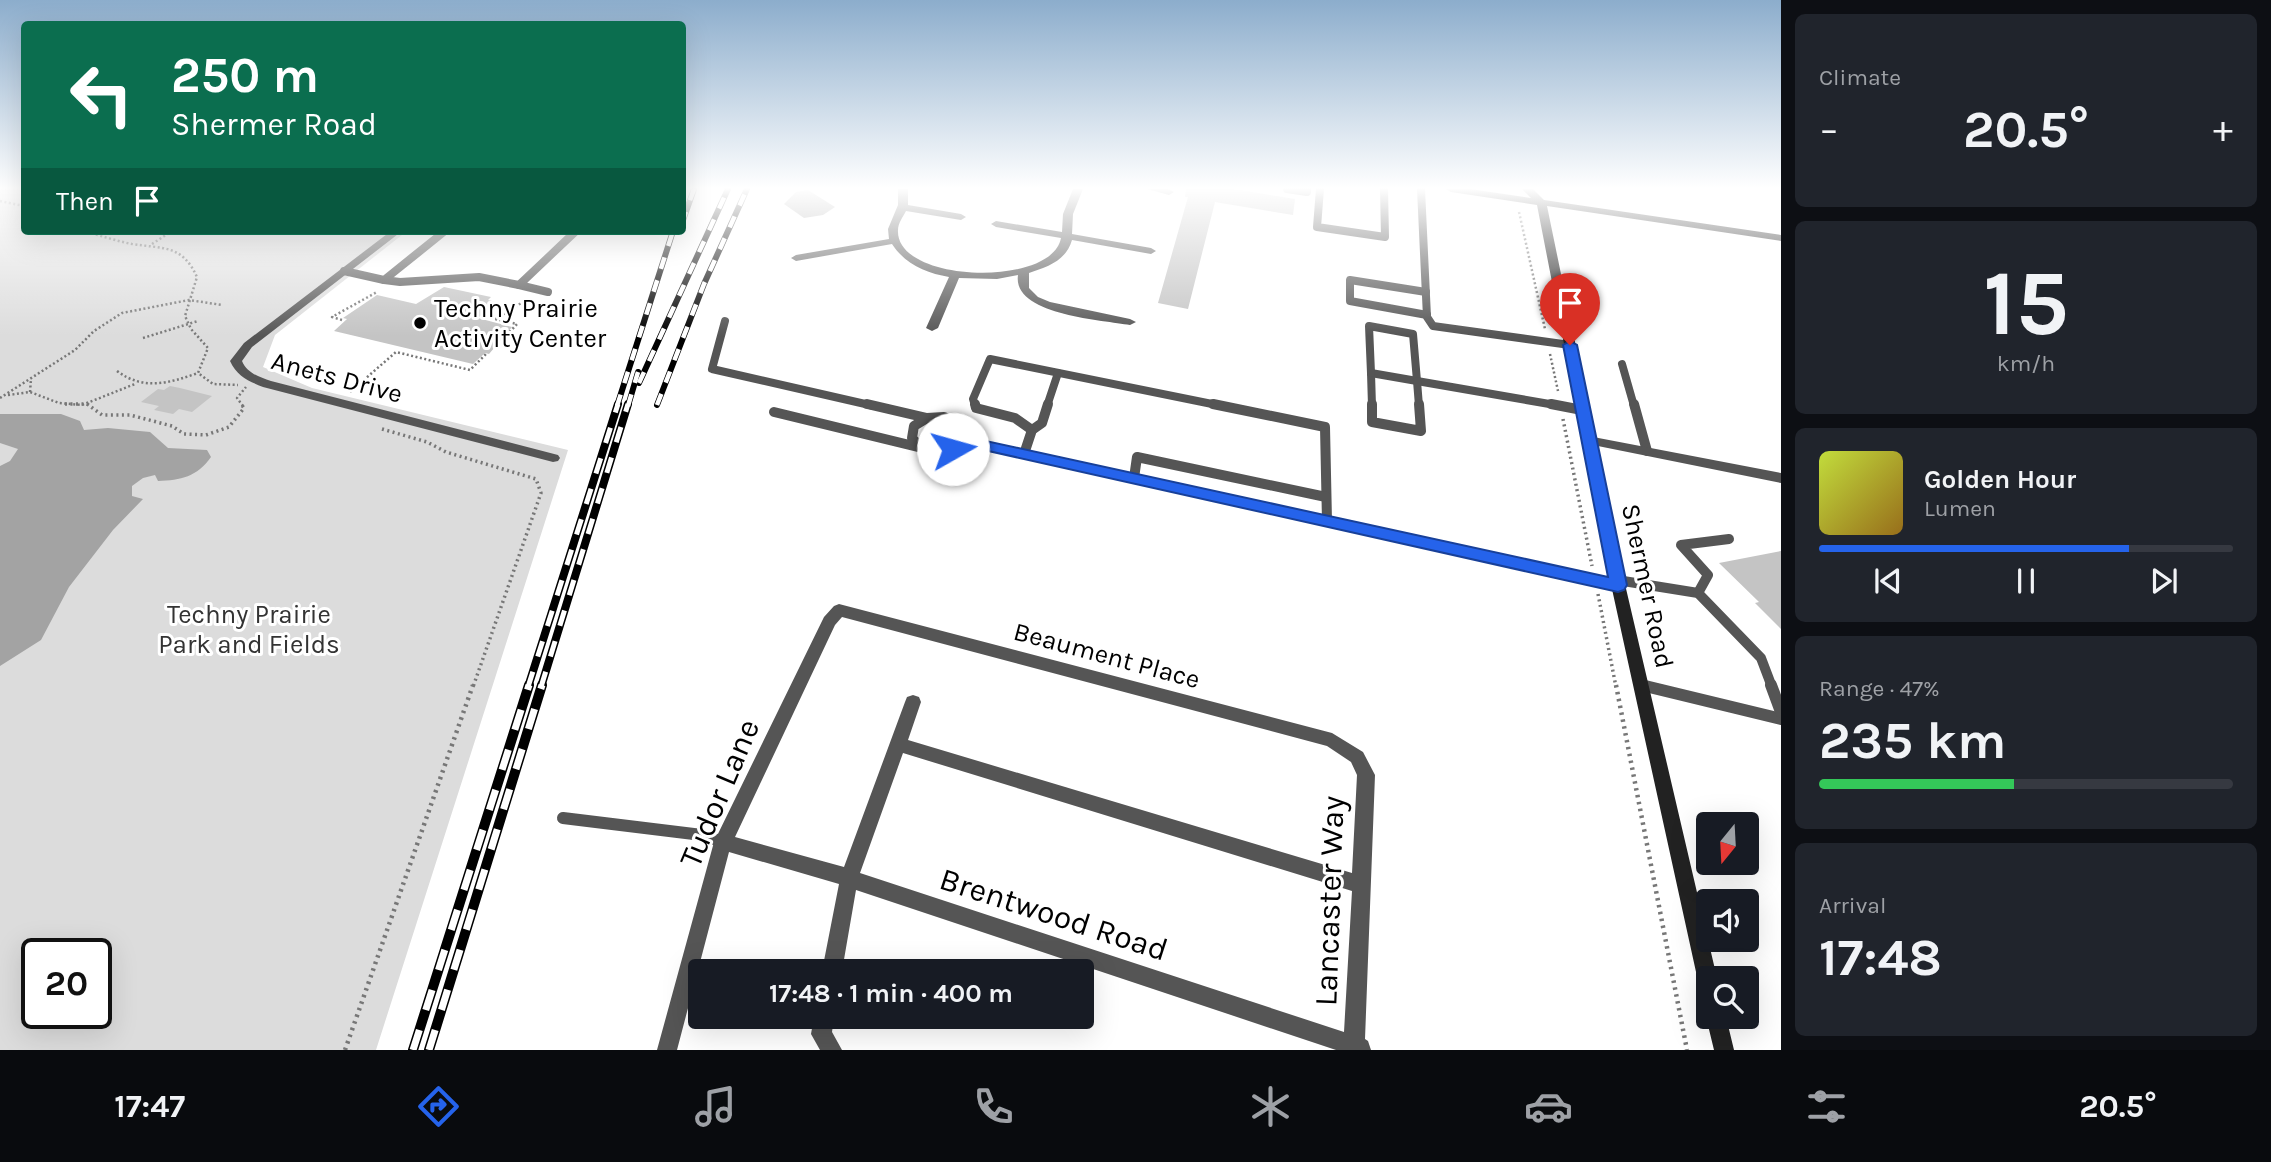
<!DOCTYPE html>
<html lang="en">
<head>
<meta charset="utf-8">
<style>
  body { margin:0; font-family:Karla,sans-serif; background:#20242c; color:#f1f3f6; height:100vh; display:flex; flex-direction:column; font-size:26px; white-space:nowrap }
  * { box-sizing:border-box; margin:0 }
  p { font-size:23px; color:#9ea1a6 }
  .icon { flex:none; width:38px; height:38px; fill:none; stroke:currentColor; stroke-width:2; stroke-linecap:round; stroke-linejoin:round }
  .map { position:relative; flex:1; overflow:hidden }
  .sheet { display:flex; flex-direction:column; gap:14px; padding:14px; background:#0d0f14; width:490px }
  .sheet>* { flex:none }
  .banner { position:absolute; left:21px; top:21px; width:665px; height:214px; border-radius:7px; box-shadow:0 7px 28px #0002; background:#0b6e4f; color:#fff; overflow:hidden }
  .needle { width:46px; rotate:198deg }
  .controls { position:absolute; left:1696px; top:812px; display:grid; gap:14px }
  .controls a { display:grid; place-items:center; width:63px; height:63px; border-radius:7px; background:#171b24; box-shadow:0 7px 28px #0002; font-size:35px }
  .speed { position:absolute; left:21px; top:938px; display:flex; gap:14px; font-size:35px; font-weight:700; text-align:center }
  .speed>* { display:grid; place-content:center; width:91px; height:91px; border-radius:50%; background:#171b24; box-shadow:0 7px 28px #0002; line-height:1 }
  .speed .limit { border:4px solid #111; border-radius:10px; background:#fff; color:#111 }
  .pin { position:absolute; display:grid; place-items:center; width:60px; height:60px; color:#fff; margin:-72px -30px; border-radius:50% 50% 50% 0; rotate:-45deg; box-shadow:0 0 7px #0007 }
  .pin .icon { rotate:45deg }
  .me { position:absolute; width:77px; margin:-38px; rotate:83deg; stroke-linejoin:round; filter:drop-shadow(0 0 5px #0008) }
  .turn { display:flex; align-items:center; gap:24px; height:147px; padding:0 35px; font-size:32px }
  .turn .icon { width:91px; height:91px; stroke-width:2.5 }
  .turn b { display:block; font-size:49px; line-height:60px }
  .then { display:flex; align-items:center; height:66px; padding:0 35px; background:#0003; gap:14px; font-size:26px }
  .big { font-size:52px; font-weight:700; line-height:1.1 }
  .sheet .widget { flex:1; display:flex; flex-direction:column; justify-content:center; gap:10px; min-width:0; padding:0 24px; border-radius:10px; background:#20242c }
  .sheet .dial { align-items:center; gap:0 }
  .dial b { font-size:91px; line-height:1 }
  .song { display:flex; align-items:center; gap:21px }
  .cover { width:84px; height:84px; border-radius:10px; background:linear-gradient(135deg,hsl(70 70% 55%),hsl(40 70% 35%)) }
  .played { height:7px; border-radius:4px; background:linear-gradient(90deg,#2563eb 75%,#363941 75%) }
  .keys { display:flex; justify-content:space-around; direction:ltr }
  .heat { display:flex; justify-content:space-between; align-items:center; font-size:38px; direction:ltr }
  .charge { height:10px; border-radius:5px; background:linear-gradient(90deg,#34c759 47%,#363941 0) }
  .trip { position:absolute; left:688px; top:959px; width:406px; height:70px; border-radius:7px; background:#171b24; box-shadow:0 7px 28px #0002; font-weight:700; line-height:70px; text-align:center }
  .tab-bar { display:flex; height:112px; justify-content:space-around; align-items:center; background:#090b0e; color:#9ea1a6 }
  .tab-bar .icon { width:49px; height:49px }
  .tab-bar .current { color:#2563eb }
  .tab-bar b { font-size:32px; color:#f1f3f6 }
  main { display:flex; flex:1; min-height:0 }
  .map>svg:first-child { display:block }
</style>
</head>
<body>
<main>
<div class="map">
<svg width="1781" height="1050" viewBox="0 0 1781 1050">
  <rect width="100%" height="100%" fill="#fff"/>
  <!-- green -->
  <path fill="#dcdcdc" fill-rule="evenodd" d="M 0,189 L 24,189 L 24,231 L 407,231 L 275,335 L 263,367 L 312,388 L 568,450 L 376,1050 L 0,1050 ZM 37,954 L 96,954 L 96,1013 L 37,1013 Z"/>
  <!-- water -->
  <g fill="#a3a3a3">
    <polygon points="808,190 835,207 823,215 804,218 784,204 796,192"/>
    <path d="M 0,414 L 61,414 L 80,421 L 84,430 L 108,428 L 150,432 L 168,448 L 207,450 L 211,457 C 197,477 181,480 158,481 L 155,475 L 143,478 L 132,486 L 132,496 L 143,499 L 113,530 L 69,587 L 41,640 L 0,666 L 0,466 L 10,461 L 18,449 L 0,443 Z"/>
  </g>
  <!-- building -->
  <g fill="#c4c4c4">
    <polygon points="1186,189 1233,189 1295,199 1293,215 1215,202 1188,309 1158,303 1188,197 1185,197"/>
    <polygon points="444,287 491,297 488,300 496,302 478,318 512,327 489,354 485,353 473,364 334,331 347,319 343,318 377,295 416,304"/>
    <polygon points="170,386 180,388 212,396 192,412 179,409 173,414 154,410 159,406 141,402 158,389 164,390"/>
    <polygon points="1781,551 1781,629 1755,603 1759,602 1719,563"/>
  </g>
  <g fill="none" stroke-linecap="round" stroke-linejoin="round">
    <!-- path-far2 -->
    <g stroke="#777" stroke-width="2.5" stroke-dasharray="2 2.5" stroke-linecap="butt">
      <polyline points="0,201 24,206"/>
      <polyline points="1519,212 1545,329"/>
      <path d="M 83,231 C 99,235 116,241 132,244 C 163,249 182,244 197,277 L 185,316 L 191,329 L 208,348 L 198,373 L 213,384 L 238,385"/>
      <polyline points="152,244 172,231"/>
      <polyline points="482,316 517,324 506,336"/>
      <polyline points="496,319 526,300"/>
      <polyline points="342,320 332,317 377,292"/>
      <polyline points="143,338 198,321"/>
      <polyline points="1550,354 1558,391"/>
      <path d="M 117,371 C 144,391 169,383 198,373"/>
      <polyline points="30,392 31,379"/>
      <polyline points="350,392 396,352 470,370 486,354"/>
      <polyline points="8,395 30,392 59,403 82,405 135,384"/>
      <polyline points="0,398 75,350 94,331 122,313 189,300 222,305"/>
      <polyline points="87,404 90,406"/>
      <polyline points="243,406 237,398 246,387"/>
    </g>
    <!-- path-far1 -->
    <g stroke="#777" stroke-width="3.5" stroke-dasharray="2 3.5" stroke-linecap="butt">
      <polyline points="65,404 84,404"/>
      <polyline points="87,404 102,415 130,415 172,426 184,434 206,435 229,427 244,408 241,404"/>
      <polyline points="1563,419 1592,566"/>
      <polyline points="382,429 427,442 446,452 536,479 541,493 473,687"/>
      <polyline points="1598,594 1616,687"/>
    </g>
    <!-- path -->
    <g stroke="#777" stroke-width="4.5" stroke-dasharray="2.5 4.5" stroke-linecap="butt">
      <polyline points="1616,685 1687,1050"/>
      <polyline points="345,1050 473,685"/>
    </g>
    <!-- service-far2 -->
    <g stroke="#555" stroke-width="8">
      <polyline points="1287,189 1307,192 1307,189"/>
      <polyline points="1320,189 1317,227 1385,237 1384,189"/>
      <polyline points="1421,189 1427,317 1433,326 1570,345"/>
      <polyline points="344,271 384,280 445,231"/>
      <polyline points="384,280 400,282 479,277 519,285 576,231"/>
      <polyline points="519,285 548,292"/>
      <polyline points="1426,292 1350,280 1350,301 1427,315"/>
      <polyline points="725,321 712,369 874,406"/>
      <polyline points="1622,364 1634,406"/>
      <polyline points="1371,373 1417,381"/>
      <polyline points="1371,373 1372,406"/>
      <polyline points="1371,373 1369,326 1413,334 1417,381"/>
      <polyline points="1417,381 1561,406"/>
      <polyline points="1417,381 1419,406"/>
      <polyline points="975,406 973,399 990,359 1222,406"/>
      <polyline points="1047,406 1058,373"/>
    </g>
    <!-- service-far1 -->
    <g stroke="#555" stroke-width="10">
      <polyline points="867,404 927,418"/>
      <polyline points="975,404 976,408 1015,418 1032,430"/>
      <polyline points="1213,404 1325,427 1327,521"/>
      <polyline points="1372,404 1372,422 1421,431 1419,404"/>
      <polyline points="1551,404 1582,410"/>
      <polyline points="1634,404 1647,451"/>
      <polyline points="774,412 922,448"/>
      <path d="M 944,417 L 957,423 L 964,435 C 953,456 926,457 912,438 L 914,426 L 927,418 Z"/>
      <polyline points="1024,454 1032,430 1042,423 1048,404"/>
      <polyline points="1134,478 1137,457 1326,497"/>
      <polyline points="1617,580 1698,593 1761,658 1772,687"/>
      <polyline points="1698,593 1708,575 1681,545 1729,539"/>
      <polyline points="1641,685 1648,687"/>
    </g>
    <!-- service -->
    <g stroke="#555" stroke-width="12">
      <polyline points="1641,685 1781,719"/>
      <polyline points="1771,685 1781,712"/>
      <polyline points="563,818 702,835 723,842"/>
    </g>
    <!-- minor -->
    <g fill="#555" fill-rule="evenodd">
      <path d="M 898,189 L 908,189 L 908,205 L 961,214 L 966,217 L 961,220 L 906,211 C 903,217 898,223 898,230 C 895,283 1052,288 1061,238 L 996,227 L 991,224 L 996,221 L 1062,232 L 1063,214 L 1073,189 L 1083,189 L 1073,214 L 1072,234 L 1151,248 L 1156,251 L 1151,254 L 1072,240 C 1066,261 1047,267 1029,273 L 1029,288 L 1038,297 L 1050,302 L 1130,319 L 1136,322 L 1130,325 C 1103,320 1012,315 1018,275 L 997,279 L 959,278 L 938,328 L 932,331 L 926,328 L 949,277 C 926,273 905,264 892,244 L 796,261 L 791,258 L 796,255 L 889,239 L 888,229 L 898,205 Z"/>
      <polygon points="1147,189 1168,189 1174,192 1169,195"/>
      <path d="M 391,231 L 402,231 L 252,347 L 242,361 C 247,373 259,377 271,381 L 558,455 L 560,458 L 558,461 L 553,462 L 263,387 C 248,381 237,376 230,361 L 244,343 Z"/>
      <polygon points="1588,436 1781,473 1781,483 1583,443 1582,440 1583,437"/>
      <polygon points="963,437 1618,579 1623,581 1625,585 1623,589 1618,591 958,444 957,441 958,438"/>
      <path d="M 839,604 L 1332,733 L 1363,752 L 1375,775 L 1365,1039 L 1368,1041 L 1371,1050 L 1336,1050 L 856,890 L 842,971 L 822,971 L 839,884 L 729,852 L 677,1050 L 657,1050 L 714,842 L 824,617 L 834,606 ZM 842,617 L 1327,746 L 1351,762 L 1357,775 L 1352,873 L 908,740 L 921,702 L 919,697 L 913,695 L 907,697 L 905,702 L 844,867 L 735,837 L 835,625 ZM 903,753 L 1352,891 L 1344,1032 L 860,873 Z"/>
      <polygon points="814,1017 834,1017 832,1032 842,1050 820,1050 811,1034"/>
    </g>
    <!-- secondary -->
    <g fill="#222" fill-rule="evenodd">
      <polygon points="1446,189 1470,189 1531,198 1522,189 1533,189 1544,200 1781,235 1781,241 1547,206 1624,580 1717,978 1708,978 1708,991 1701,988 1698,981 1610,580 1537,205 1451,192"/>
      <polygon points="1708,1012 1708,1017 1726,1017 1734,1050 1714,1050 1706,1017"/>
    </g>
    <!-- rail-far2 casing -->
    <g stroke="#000" stroke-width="6">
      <g id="rail-far2">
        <polyline points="682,223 694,189"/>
        <polyline points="639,383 728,189"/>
        <polyline points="657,405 704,284 747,189"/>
        <polyline points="617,406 673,231"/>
        <polyline points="628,406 638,372"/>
      </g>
    </g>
    <!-- rail-far1 casing -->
    <g stroke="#000" stroke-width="8">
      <g id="rail-far1">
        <polyline points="528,687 618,404"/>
        <polyline points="541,687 628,404"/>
      </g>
    </g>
    <!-- rail casing -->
    <g stroke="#000" stroke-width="10">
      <g id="rail">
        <polyline points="413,1050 529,685"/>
        <polyline points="429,1050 542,685"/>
      </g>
    </g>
    <!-- rail-far2 -->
    <use href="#rail-far2" stroke="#fff" stroke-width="4.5" stroke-dasharray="12" stroke-linecap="butt"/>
    <!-- rail-far1 -->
    <use href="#rail-far1" stroke="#fff" stroke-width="5" stroke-dasharray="16" stroke-linecap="butt"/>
    <!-- rail -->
    <use href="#rail" stroke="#fff" stroke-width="7" stroke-dasharray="21" stroke-linecap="butt"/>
  </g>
  <!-- sky -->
  <linearGradient id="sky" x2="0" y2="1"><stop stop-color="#8cadcc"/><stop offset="0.56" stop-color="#fff"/><stop offset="1" stop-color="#fff" stop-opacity="0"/></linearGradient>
  <rect width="1781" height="336" fill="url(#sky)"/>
  <!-- route -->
  <polygon fill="#2563eb" stroke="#184099" stroke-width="2" points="1570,341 1577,345 1627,585 1624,590 1618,592 966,446 953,454 946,449 963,436 1608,577 1563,345"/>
  <!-- markers -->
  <circle fill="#000" stroke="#fff" stroke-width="2.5" cx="420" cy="323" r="7"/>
  <g text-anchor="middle" stroke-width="6" stroke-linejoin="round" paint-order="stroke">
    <!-- poi labels -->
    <g font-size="26" fill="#000" stroke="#fff" text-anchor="start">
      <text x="434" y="317">Techny Prairie<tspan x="434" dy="30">Activity Center</tspan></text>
    </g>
    <!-- street labels -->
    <g font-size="26" fill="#000" stroke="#fff">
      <text transform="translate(337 377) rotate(15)" y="9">Anets Drive</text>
      <text transform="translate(1648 586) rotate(78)" y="9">Shermer Road</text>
      <text transform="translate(1107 655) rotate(15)" y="9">Beaument Place</text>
    </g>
    <!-- park labels -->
    <g font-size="26" fill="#333" stroke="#fff">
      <text x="249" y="623">Techny Prairie<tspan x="249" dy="30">Park and Fields</tspan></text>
    </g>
    <!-- near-street labels -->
    <g font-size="32" fill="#000" stroke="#fff">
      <text transform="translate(719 793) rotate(-67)" y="11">Tudor Lane</text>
      <text transform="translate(1329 901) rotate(-88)" y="11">Lancaster Way</text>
      <text transform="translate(1054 914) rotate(18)" y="11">Brentwood Road</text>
    </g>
  </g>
</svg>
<div class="controls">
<a><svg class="needle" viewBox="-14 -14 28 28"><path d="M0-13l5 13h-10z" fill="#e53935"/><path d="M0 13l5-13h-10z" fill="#9ea1a6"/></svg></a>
<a><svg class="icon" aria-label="sound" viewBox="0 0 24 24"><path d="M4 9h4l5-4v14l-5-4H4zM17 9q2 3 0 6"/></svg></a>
<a><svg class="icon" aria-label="search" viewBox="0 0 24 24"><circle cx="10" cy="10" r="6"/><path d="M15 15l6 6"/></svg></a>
</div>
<div class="speed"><div class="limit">20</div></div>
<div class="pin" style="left:1570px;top:345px;background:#d93025"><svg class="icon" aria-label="arrive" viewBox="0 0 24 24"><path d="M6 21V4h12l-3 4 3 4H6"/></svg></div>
<svg class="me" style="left:953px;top:449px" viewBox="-20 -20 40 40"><circle r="19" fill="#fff"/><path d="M0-13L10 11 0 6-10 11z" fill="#2563eb"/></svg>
<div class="trip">17:48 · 1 min · 400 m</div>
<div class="banner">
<div class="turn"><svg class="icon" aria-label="left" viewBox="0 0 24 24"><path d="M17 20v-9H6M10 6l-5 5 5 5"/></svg><div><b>250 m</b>Shermer Road</div></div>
<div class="then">Then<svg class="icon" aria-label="arrive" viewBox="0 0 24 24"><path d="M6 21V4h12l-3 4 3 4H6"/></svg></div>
</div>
</div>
<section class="sheet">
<div class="widget"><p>Climate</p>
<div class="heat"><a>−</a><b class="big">20.5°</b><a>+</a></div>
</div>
<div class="widget dial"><b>15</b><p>km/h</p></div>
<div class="widget">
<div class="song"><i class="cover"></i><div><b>Golden Hour</b><p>Lumen</p></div></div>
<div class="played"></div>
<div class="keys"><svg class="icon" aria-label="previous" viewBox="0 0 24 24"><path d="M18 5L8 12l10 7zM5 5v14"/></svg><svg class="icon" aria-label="pause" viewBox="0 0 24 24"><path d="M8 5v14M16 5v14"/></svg><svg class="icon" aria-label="next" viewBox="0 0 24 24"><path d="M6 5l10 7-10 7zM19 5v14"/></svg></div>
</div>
<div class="widget"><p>Range · 47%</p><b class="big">235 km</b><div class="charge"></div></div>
<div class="widget"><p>Arrival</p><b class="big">17:48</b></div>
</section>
</main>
<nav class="tab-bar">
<b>17:47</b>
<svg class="icon current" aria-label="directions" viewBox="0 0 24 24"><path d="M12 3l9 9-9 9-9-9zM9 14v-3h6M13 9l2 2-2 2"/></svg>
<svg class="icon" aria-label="music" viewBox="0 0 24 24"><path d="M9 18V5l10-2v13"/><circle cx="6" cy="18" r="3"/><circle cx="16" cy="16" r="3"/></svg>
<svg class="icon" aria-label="phone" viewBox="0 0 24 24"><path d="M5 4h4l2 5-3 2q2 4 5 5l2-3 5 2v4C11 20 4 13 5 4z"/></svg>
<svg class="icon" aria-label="climate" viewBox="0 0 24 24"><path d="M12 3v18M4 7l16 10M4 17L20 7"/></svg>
<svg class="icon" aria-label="car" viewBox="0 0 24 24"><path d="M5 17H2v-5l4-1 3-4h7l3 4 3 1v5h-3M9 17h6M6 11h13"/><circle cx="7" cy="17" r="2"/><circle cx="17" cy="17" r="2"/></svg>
<svg class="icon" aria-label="filters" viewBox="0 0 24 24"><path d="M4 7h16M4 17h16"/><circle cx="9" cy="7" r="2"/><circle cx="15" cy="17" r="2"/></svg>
<b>20.5°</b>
</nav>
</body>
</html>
